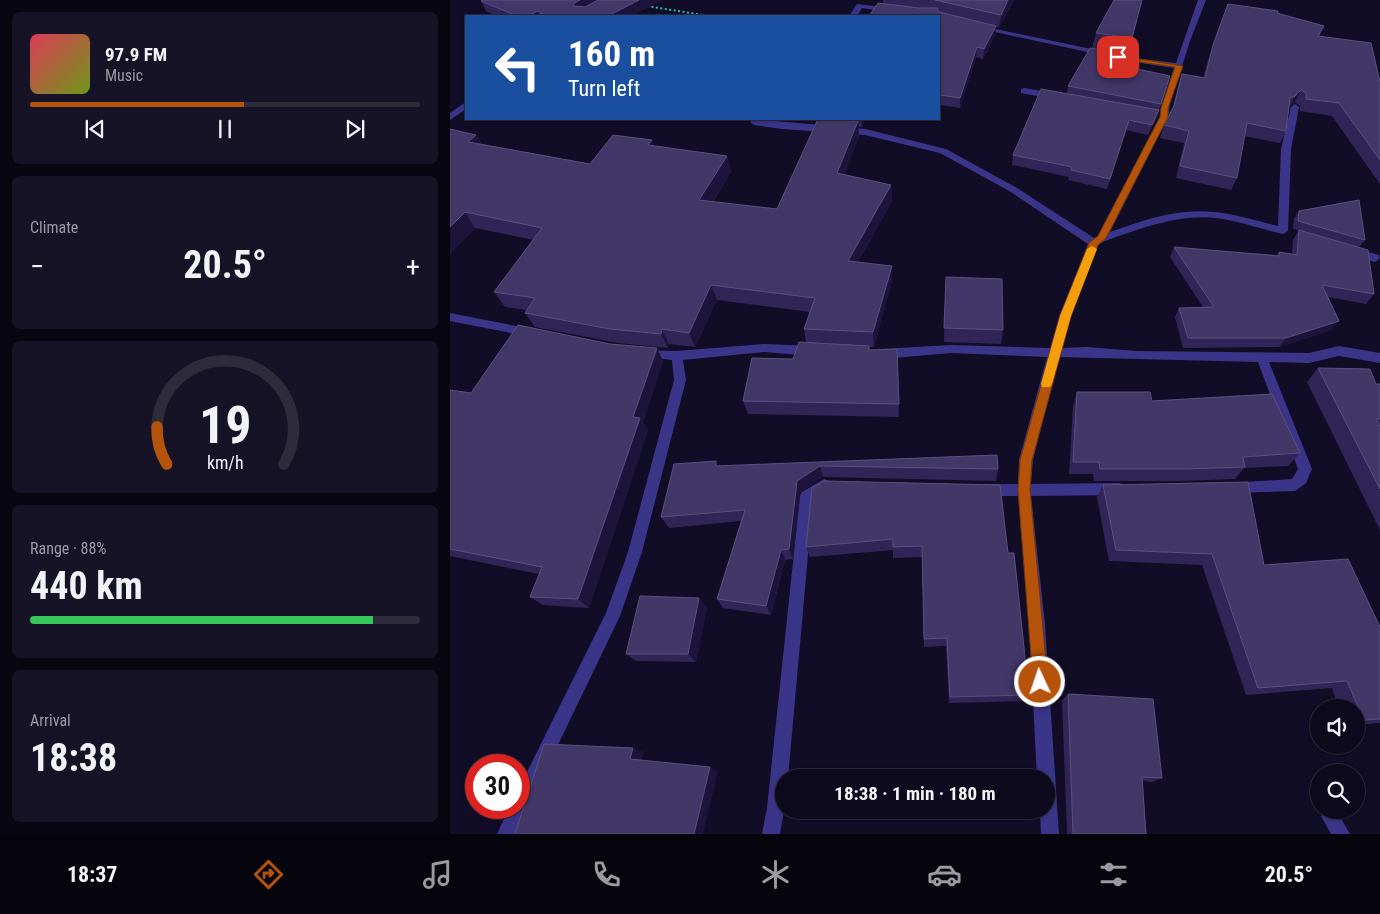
<!DOCTYPE html>
<html lang="en">
<head>
<meta charset="utf-8">
<style>
  body { margin:0; font-family:"Roboto Condensed",sans-serif; background:#171326; color:#f1f3f6; height:100vh; display:flex; flex-direction:column; font-size:19px; white-space:nowrap }
  * { box-sizing:border-box; margin:0 }
  p { font-size:16px; color:#9b9aa4 }
  .icon { flex:none; width:28px; height:28px; fill:none; stroke:currentColor; stroke-width:2; stroke-linecap:round; stroke-linejoin:round }
  .map { position:relative; flex:1; overflow:hidden }
  .details { display:flex; flex-direction:column; gap:12px; padding:12px; background:#080610; width:450px }
  .details>* { flex:none }
  .banner { position:absolute; left:15px; top:15px; width:475px; height:105px; border-radius:0px; box-shadow:0 1px 4px #0004,0 0 0 1px #2e2b3b; background:#1a4fa0; color:#fff; overflow:hidden }
  .fabs { position:absolute; left:860px; top:699px; display:grid; gap:10px }
  .fabs a { display:grid; place-items:center; width:55px; height:55px; border-radius:50%; background:#0e0a1d; box-shadow:0 1px 4px #0004,0 0 0 1px #2e2b3b; font-size:25px }
  .speed { position:absolute; left:15px; top:754px; display:flex; gap:10px; font-size:25px; font-weight:700; text-align:center }
  .speed>* { display:grid; place-content:center; width:65px; height:65px; border-radius:50%; background:#0e0a1d; box-shadow:0 1px 4px #0004,0 0 0 1px #2e2b3b; line-height:1 }
  .speed .limit { border:8px solid #d22; background:#fff; color:#111 }
  .pin { position:absolute; display:grid; place-items:center; width:42px; height:42px; color:#fff; margin:-21px; border-radius:10px; box-shadow:0 2px 8px #0006 }
  .me { position:absolute; width:55px; margin:-28px; rotate:357deg; stroke-linejoin:round; filter:drop-shadow(0 0 4px #0008) }
  .turn { display:flex; align-items:center; gap:18px; height:105px; padding:0 20px; font-size:22px }
  .turn .icon { width:65px; height:65px; stroke-width:2.5 }
  .turn b { display:block; font-size:35px; line-height:42px }
  .big { font-size:38px; font-weight:700; line-height:1.1 }
  .details .card { flex:1; display:flex; flex-direction:column; justify-content:center; gap:8px; min-width:0; padding:0 18px; border-radius:8px; background:#171326 }
  .details .dial { align-items:center; gap:0 }
  .dial svg { height:130px; overflow:visible; fill:none; stroke:#2e2b3b; stroke-width:7; stroke-linecap:round; text-anchor:middle }
  .dial text { fill:#f1f3f6; stroke:none }
  .song { display:flex; align-items:center; gap:15px }
  .cover { width:60px; height:60px; border-radius:8px; background:linear-gradient(135deg,hsl(350 70% 55%),hsl(80 70% 35%)) }
  .played { height:5px; border-radius:2px; background:linear-gradient(90deg,#b45309 55%,#2e2b3b 55%) }
  .keys { display:flex; justify-content:space-around; direction:ltr }
  .heat { display:flex; justify-content:space-between; align-items:center; font-size:28px; direction:ltr }
  .charge { height:8px; border-radius:4px; background:linear-gradient(90deg,#34c759 88%,#2e2b3b 0) }
  .trip { position:absolute; left:325px; top:769px; width:280px; height:50px; border-radius:25px; background:#0e0a1d; box-shadow:0 1px 4px #0004,0 0 0 1px #2e2b3b; font-weight:700; line-height:50px; text-align:center }
  .menu { display:flex; height:80px; justify-content:space-around; align-items:center; background:#06040c; color:#9b9aa4 }
  .menu .icon { width:35px; height:35px }
  .menu .on { color:#b45309 }
  .menu b { font-size:22px; color:#f1f3f6 }
  main { display:flex; flex:1; min-height:0 }
  .map>svg:first-child { display:block }
</style>
</head>
<body>
<main>
<section class="details">
<div class="card">
<div class="song"><i class="cover"></i><div><b>97.9 FM</b><p>Music</p></div></div>
<div class="played"></div>
<div class="keys"><svg class="icon" aria-label="previous" viewBox="0 0 24 24"><path d="M18 5L8 12l10 7zM5 5v14"/></svg><svg class="icon" aria-label="pause" viewBox="0 0 24 24"><path d="M8 5v14M16 5v14"/></svg><svg class="icon" aria-label="next" viewBox="0 0 24 24"><path d="M6 5l10 7-10 7zM19 5v14"/></svg></div>
</div>
<div class="card"><p>Climate</p>
<div class="heat"><a>−</a><b class="big">20.5°</b><a>+</a></div>
</div>
<div class="card dial"><svg viewBox="0 0 100 80">
<path d="M14 69A42 42 0 1 1 86 69"/>
<path d="M14 69A42 42 0 0 1 8 46" stroke="#b45309"/>
<text x="50" y="56" font-size="32" font-weight="700">19</text>
<text x="50" y="72" font-size="11">km/h</text>
</svg></div>
<div class="card"><p>Range · 88%</p><b class="big">440 km</b><div class="charge"></div></div>
<div class="card"><p>Arrival</p><b class="big">18:38</b></div>
</section>
<div class="map">
<svg width="930" height="834" viewBox="0 0 930 834">
  <rect width="100%" height="100%" fill="#120d27"/>
  <g fill="none" stroke-linecap="round" stroke-linejoin="round">
    <!-- path -->
    <polyline stroke="#26c0bb" stroke-width="2" stroke-dasharray="2 2.5" stroke-linecap="butt" points="197,6 259,16"/>
    <!-- minor -->
    <g fill="#3b3589" fill-rule="evenodd">
      <path d="M 748,0 L 756,0 L 740,41 L 720,104 L 718,117 L 660,232 C 693,220 728,208 764,212 C 786,214 807,221 828,226 L 831,149 L 841,107 L 845,104 L 849,107 L 841,149 L 838,231 L 833,234 C 811,229 789,221 766,218 C 727,214 690,229 655,241 L 648,245 L 621,316 L 611,348 L 637,347 L 687,351 L 859,353 L 889,346 L 930,353 L 930,363 L 889,356 L 859,363 L 819,362 L 862,469 L 856,483 L 845,491 L 784,493 L 779,491 L 777,487 L 779,483 L 842,479 L 848,469 L 808,362 L 609,357 L 583,460 L 581,484 L 669,483 L 674,485 L 676,489 L 674,493 L 669,495 L 581,496 L 595,624 L 609,834 L 591,834 L 590,810 L 596,810 L 596,778 L 587,778 L 579,624 L 568,496 L 534,496 L 529,494 L 527,490 L 529,486 L 534,484 L 568,484 L 569,460 L 597,357 L 501,353 L 431,359 L 425,354 L 431,349 L 501,345 L 600,348 L 609,316 L 638,244 L 561,192 L 490,153 L 415,135 L 332,129 L 304,125 L 300,122 L 304,119 L 415,129 L 496,149 L 567,188 L 644,238 L 647,237 L 710,117 L 712,104 L 724,68 L 684,62 L 527,28 L 531,26 L 684,58 L 726,63 Z"/>
      <polygon points="407,4 441,8 445,10 441,12 412,8 407,16 399,16"/>
      <polygon points="574,88 604,93 608,96 604,99 571,93 571,89"/>
      <polygon points="16,102 16,109 0,120 0,113"/>
      <polygon points="903,248 929,255 930,258 925,262 899,255 899,249"/>
      <polygon points="0,313 81,329 87,333 81,337 0,321"/>
      <polygon points="314,344 363,346 369,351 363,356 314,352 233,360 236,380 192,552 170,616 65,834 47,834 59,808 69,808 69,788 156,613 178,552 224,380 222,360 190,356 188,353 190,350 227,351"/>
      <polygon points="374,479 379,481 381,485 379,489 363,499 338,778 334,778 334,810 330,834 312,834 317,808 350,496 352,492"/>
      <polygon points="874,810 886,810 900,834 881,834 871,816"/>
    </g>
  </g>
  <!-- wall -->
  <g fill="#302556">
    <polygon points="433,0 564,0 549,27 546,27 545,35 533,59 526,57 510,108 490,105 489,16 433,3"/>
    <polygon points="692,0 678,53 642,48 646,33"/>
    <polygon points="31,1 182,16 47,16 36,11"/>
    <polygon points="778,4 827,13 874,26 869,36 930,82 930,184 882,116 850,111 850,106 845,102 839,109 836,131 830,143 794,136 787,178 781,190 726,178 734,143 710,138 714,125 722,110 728,86 732,74 753,78 759,57"/>
    <polygon points="674,66 720,76 706,120 698,135 676,130 657,189 618,180 619,177 562,165 563,155 617,94 618,86"/>
    <polygon points="368,119 415,119 412,127 408,126 409,136 394,175 441,185 442,201 408,262 442,281 424,347 420,347 420,350 447,349 449,417 298,414 293,401 343,359 356,342 354,329 360,312 267,300 245,347 219,344 218,348 168,343 85,327 75,313 77,310 55,307 44,292 84,240 25,228 0,254 0,129 26,135 32,144 140,164 204,146 277,156 281,172 263,202 327,209"/>
    <polygon points="441,119 453,119 451,121"/>
    <polygon points="849,211 915,240 909,247 843,229 844,219"/>
    <polygon points="849,230 924,294 916,304 878,297 889,321 881,330 829,347 733,348 725,317 729,308 753,307 720,257 724,247 827,255 829,252 842,254 843,240"/>
    <polygon points="496,277 553,330 551,344 494,342"/>
    <polygon points="213,361 193,422 198,430 139,608 93,605 80,597 89,574 0,556 0,390 21,393"/>
    <polygon points="868,368 926,384 930,384 930,530 857,382"/>
    <polygon points="627,392 702,401 850,453 838,466 794,468 785,479 727,481 644,481 643,474 619,474 623,406"/>
    <polygon points="547,455 548,469 546,481 373,477 350,492 343,559 335,560 321,615 273,608 267,599 291,521 219,528 211,517 269,466"/>
    <polygon points="653,485 814,565 930,627 930,723 906,725 906,708 889,708 882,688 796,695 752,565 659,561 647,497"/>
    <polygon points="362,488 558,553 579,695 575,701 499,703 496,646 474,647 472,557 443,558 443,550 360,557 356,547"/>
    <polygon points="257,607 246,662 186,661 176,654"/>
    <polygon points="618,694 712,778 702,782 692,781 696,834 617,834 612,700"/>
  </g>
  <!-- shaded-wall -->
  <g fill="#1c143b">
    <polygon points="130,0 155,0 128,14 123,6 124,3"/>
    <polygon points="189,0 213,0 182,16 158,16"/>
    <polygon points="558,0 564,0 549,27 551,15"/>
    <polygon points="88,11 90,16 77,16"/>
    <polygon points="546,26 545,35 533,59 534,49"/>
    <polygon points="527,47 526,57 510,108 510,98"/>
    <polygon points="851,90 845,102 838,110 844,97"/>
    <polygon points="490,95 490,105 489,110 489,101"/>
    <polygon points="709,110 706,120 698,135 702,125"/>
    <polygon points="412,119 415,119 412,127"/>
    <polygon points="408,121 409,136 389,189 387,173"/>
    <polygon points="26,135 35,150 18,142"/>
    <polygon points="202,140 208,156 198,145"/>
    <polygon points="277,156 281,172 254,216 249,200"/>
    <polygon points="441,185 442,201 400,276 398,261"/>
    <polygon points="15,212 25,228 0,254 0,227"/>
    <polygon points="442,266 442,281 424,347 423,332"/>
    <polygon points="261,285 267,300 245,347 239,333"/>
    <polygon points="889,321 881,330 829,347 836,338"/>
    <polygon points="212,329 219,344 218,348 211,334"/>
    <polygon points="207,348 213,361 193,422 198,430 139,608 128,599 183,417"/>
    <polygon points="370,466 373,477 350,492 343,559 339,549 347,481"/>
    <polygon points="331,550 335,560 321,615 316,606"/>
    <polygon points="249,598 257,607 246,662 238,654"/>
    <polygon points="183,748 194,752 191,763 180,759"/>
    <polygon points="260,767 268,771 253,834 244,834"/>
  </g>
  <!-- building -->
  <g fill="#423868" stroke="#5a5080">
    <polygon points="32,0 130,0 124,3 123,6 135,7 148,0 189,0 158,16 95,16 88,11 77,16 67,16 31,1"/>
    <polygon points="485,0 558,0 551,15"/>
    <polygon points="664,0 692,0 682,38 646,33"/>
    <polygon points="428,3 469,8 487,8 489,12 546,26 534,49 527,47 510,98 490,95 489,101 489,16 419,16"/>
    <polygon points="778,4 828,11 827,13 874,26 868,36 921,43 930,82 930,160 889,103 856,99 856,93 851,90 844,97 840,97 836,131 797,123 787,178 730,166 739,131 714,125 724,106 732,74 755,78 763,45"/>
    <polygon points="640,48 677,54 674,66 720,76 711,104 618,86"/>
    <polygon points="591,89 709,110 702,125 679,120 660,179 621,170 622,167 563,155"/>
    <polygon points="368,119 408,121 387,173 441,185 398,261 442,266 423,332 354,329 365,298 261,285 239,333 212,329 211,334 160,329 75,313 85,298 44,292 92,228 15,212 0,227 0,129 26,135 18,142 140,164 163,135 202,140 198,145 277,156 249,200 327,209"/>
    <polygon points="909,200 915,240 848,221 849,211"/>
    <polygon points="849,230 918,250 924,294 872,285 889,321 836,338 738,338 729,308 764,307 724,247 829,256 829,252 847,255"/>
    <polygon points="496,277 552,279 553,330 494,328"/>
    <polygon points="68,325 160,344 207,348 183,417 190,418 128,599 80,597 92,567 0,549 0,390 21,393"/>
    <polygon points="349,342 419,346 418,350 447,349 449,404 293,401 302,358 343,359"/>
    <polygon points="868,368 920,369 926,384 930,384 930,419 926,419 930,426 930,489"/>
    <polygon points="627,392 700,392 702,401 822,394 850,453 793,457 795,467 735,469 650,469 649,462 623,462"/>
    <polygon points="547,455 548,469 370,466 347,481 339,549 331,550 316,606 267,599 295,510 211,517 224,464 266,461 266,466"/>
    <polygon points="374,481 550,485 558,553 564,553 579,695 500,697 497,638 474,639 472,546 443,547 443,539 356,547 362,488"/>
    <polygon points="798,482 814,565 898,559 930,627 930,719 914,720 897,681 808,688 762,554 666,550 653,485"/>
    <polygon points="190,596 249,598 238,654 176,654"/>
    <polygon points="618,694 703,699 712,778 692,777 696,834 623,834"/>
    <polygon points="94,744 183,748 180,759 260,767 244,834 65,834"/>
  </g>
  <!-- route -->
  <polygon fill="#b45309" stroke="#753606" points="665,55 733,66 718,108 718,117 656,238 648,245 621,316 582,460 580,490 598,682 596,687 590,689 585,687 583,682 568,490 570,460 610,316 639,243 648,236 710,117 711,108 725,67 668,59"/>
  <!-- slow -->
  <polygon fill="#f59e0b" points="642,246 647,249 621,316 602,384 600,387 592,387 591,384 610,316 637,249"/>
</svg>
<div class="fabs">
<a><svg class="icon" aria-label="sound" viewBox="0 0 24 24"><path d="M4 9h4l5-4v14l-5-4H4zM17 9q2 3 0 6"/></svg></a>
<a><svg class="icon" aria-label="search" viewBox="0 0 24 24"><circle cx="10" cy="10" r="6"/><path d="M15 15l6 6"/></svg></a>
</div>
<div class="speed"><div class="limit">30</div></div>
<div class="pin" style="left:668px;top:57px;background:#d93025"><svg class="icon" aria-label="arrive" viewBox="0 0 24 24"><path d="M6 21V4h12l-3 4 3 4H6"/></svg></div>
<svg class="me" style="left:590px;top:682px" viewBox="-20 -20 40 40"><circle r="17" fill="#b45309" stroke="#fff" stroke-width="3"/><path d="M0-11L8 9 0 5-8 9z" fill="#fff"/></svg>
<div class="trip">18:38 · 1 min · 180 m</div>
<div class="banner">
<div class="turn"><svg class="icon" aria-label="left" viewBox="0 0 24 24"><path d="M17 20v-9H6M10 6l-5 5 5 5"/></svg><div><b>160 m</b>Turn left</div></div>
</div>
</div>
</main>
<nav class="menu">
<b>18:37</b>
<svg class="icon on" aria-label="directions" viewBox="0 0 24 24"><path d="M12 3l9 9-9 9-9-9zM9 14v-3h6M13 9l2 2-2 2"/></svg>
<svg class="icon" aria-label="music" viewBox="0 0 24 24"><path d="M9 18V5l10-2v13"/><circle cx="6" cy="18" r="3"/><circle cx="16" cy="16" r="3"/></svg>
<svg class="icon" aria-label="phone" viewBox="0 0 24 24"><path d="M5 4h4l2 5-3 2q2 4 5 5l2-3 5 2v4C11 20 4 13 5 4z"/></svg>
<svg class="icon" aria-label="climate" viewBox="0 0 24 24"><path d="M12 3v18M4 7l16 10M4 17L20 7"/></svg>
<svg class="icon" aria-label="car" viewBox="0 0 24 24"><path d="M5 17H2v-5l4-1 3-4h7l3 4 3 1v5h-3M9 17h6M6 11h13"/><circle cx="7" cy="17" r="2"/><circle cx="17" cy="17" r="2"/></svg>
<svg class="icon" aria-label="filters" viewBox="0 0 24 24"><path d="M4 7h16M4 17h16"/><circle cx="9" cy="7" r="2"/><circle cx="15" cy="17" r="2"/></svg>
<b>20.5°</b>
</nav>
</body>
</html>
